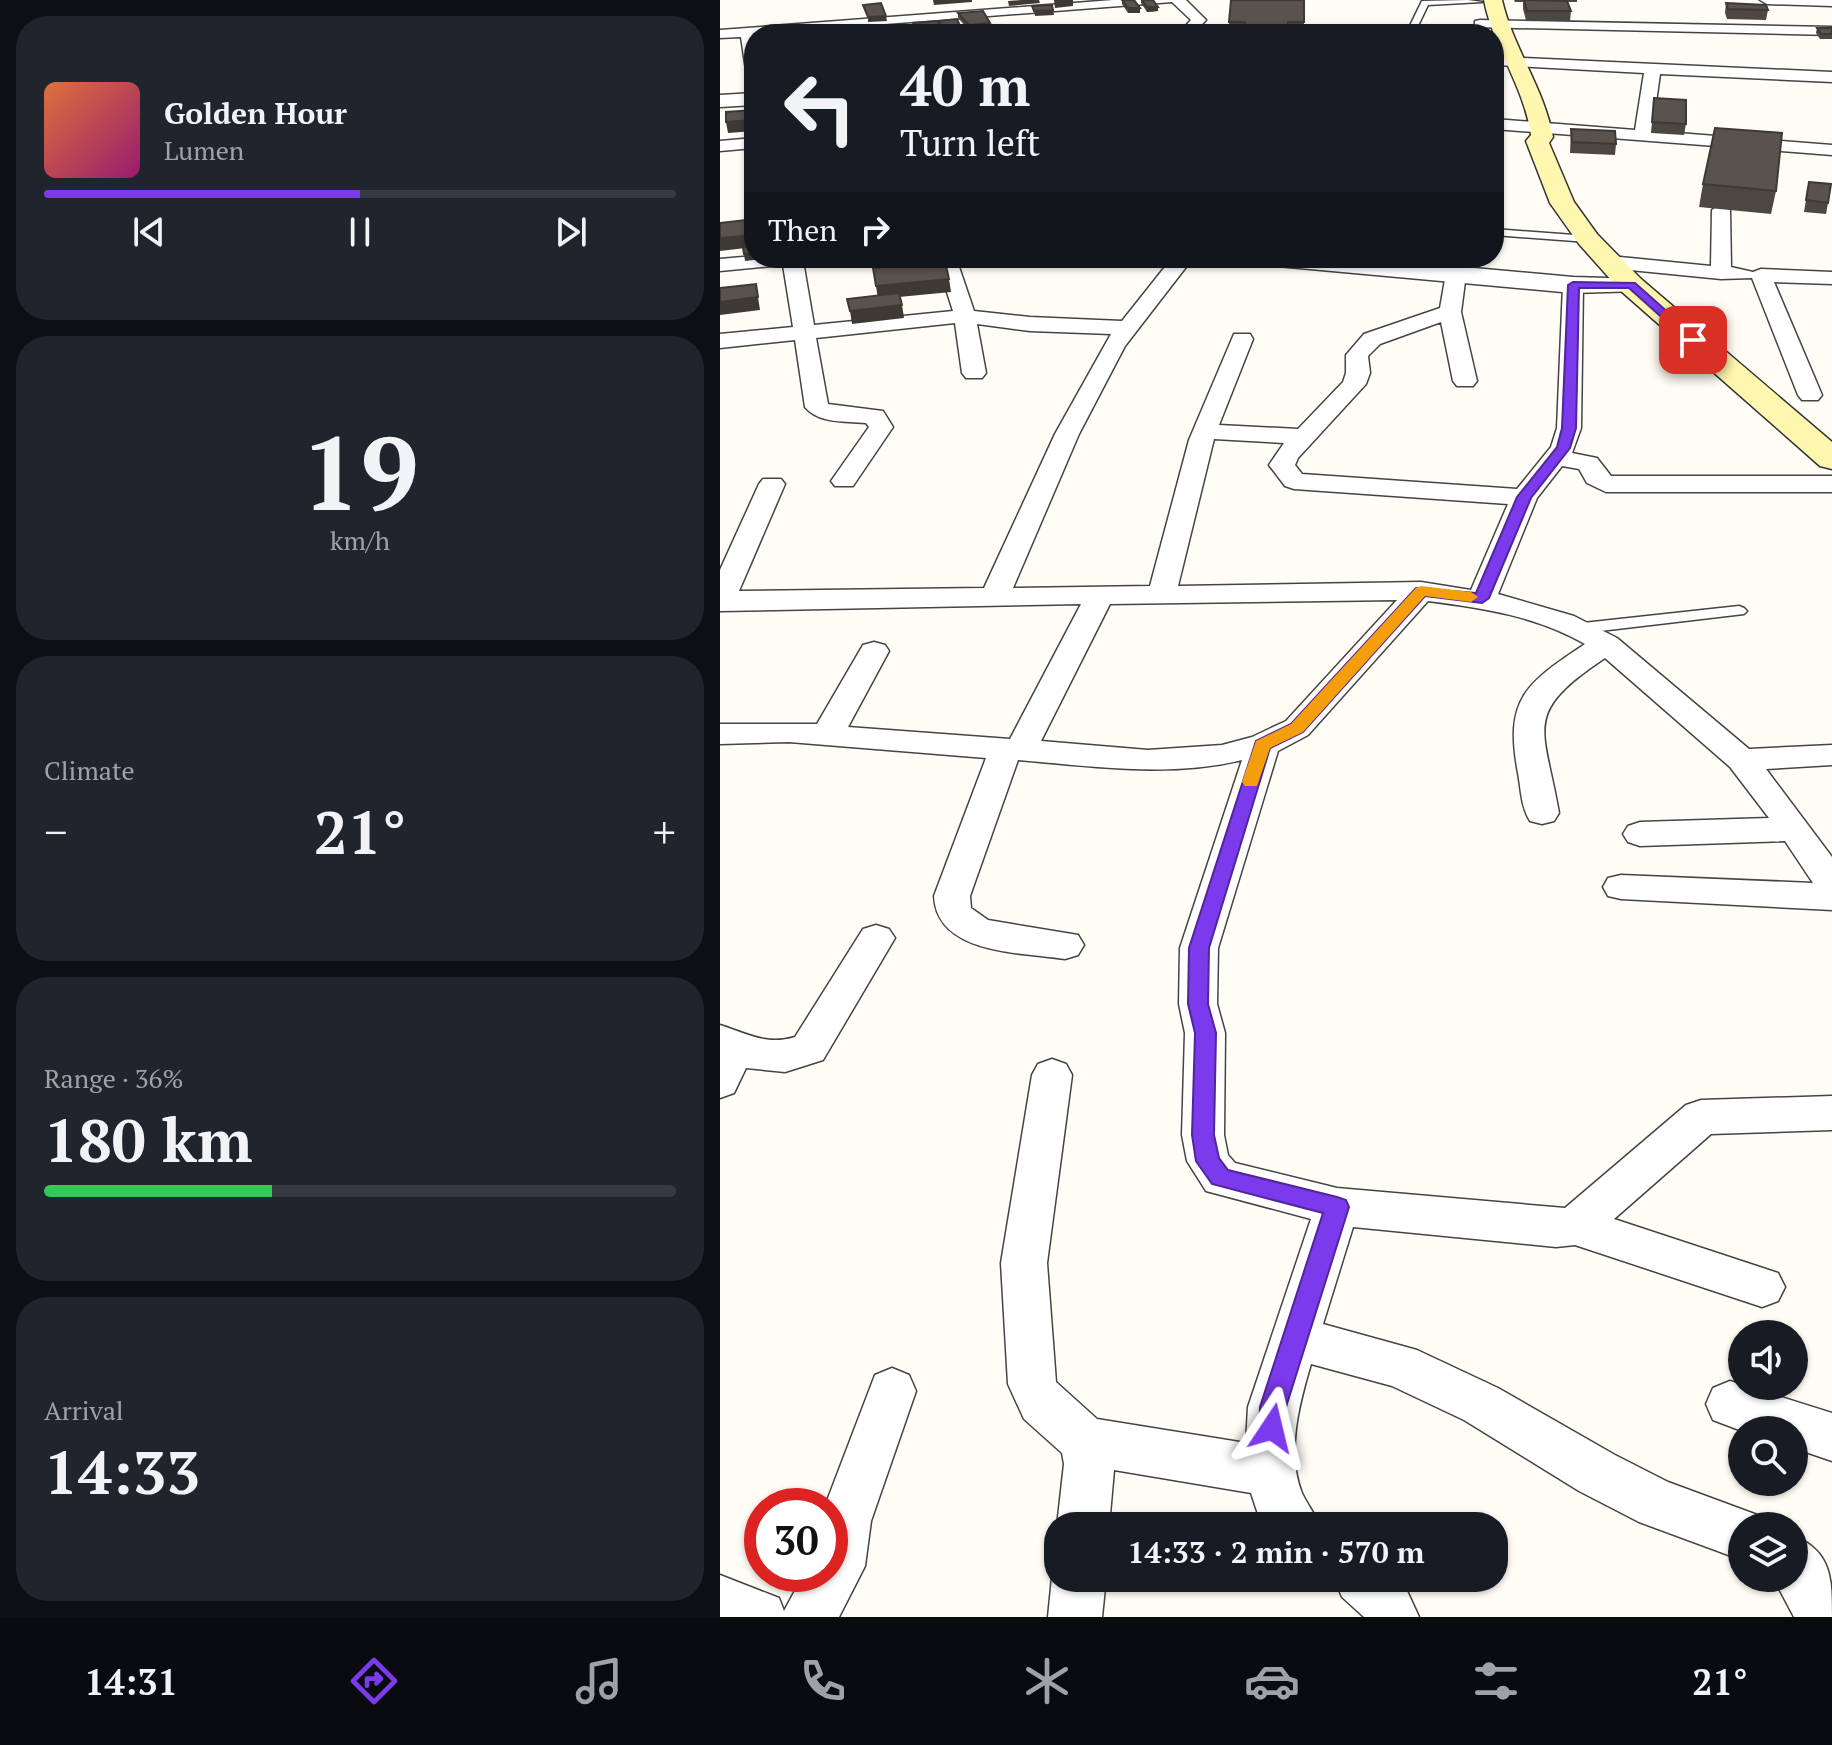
<!DOCTYPE html>
<html lang="en">
<head>
<meta charset="utf-8">
<style>
  body { margin:0; font-family:"PT Serif",serif; background:#20242c; color:#f1f3f6; height:100vh; display:flex; flex-direction:column; font-size:30px; white-space:nowrap }
  * { box-sizing:border-box; margin:0 }
  p { font-size:26px; color:#9ea1a6 }
  .icon { flex:none; width:44px; height:44px; fill:none; stroke:currentColor; stroke-width:2; stroke-linecap:round; stroke-linejoin:round }
  .map { position:relative; flex:1; overflow:hidden }
  .sheet { display:flex; flex-direction:column; gap:16px; padding:16px; background:#0d0f14; width:720px }
  .sheet>* { flex:none }
  .hud { position:absolute; left:24px; top:24px; width:760px; height:244px; border-radius:32px; box-shadow:0 2px 6px #0004; background:#171b24; color:#f1f3f6; overflow:hidden }
  .tools { position:absolute; left:1008px; top:1320px; display:grid; gap:16px }
  .tools a { display:grid; place-items:center; width:80px; height:80px; border-radius:50%; background:#171b24; box-shadow:0 2px 6px #0004; font-size:40px }
  .speed { position:absolute; left:24px; top:1488px; display:flex; gap:16px; font-size:40px; font-weight:700; text-align:center }
  .speed>* { display:grid; place-content:center; width:104px; height:104px; border-radius:50%; background:#171b24; box-shadow:0 2px 6px #0004; line-height:1 }
  .speed .limit { border:12px solid #d22; background:#fff; color:#111 }
  .pin { position:absolute; display:grid; place-items:center; width:68px; height:68px; color:#fff; margin:-34px; border-radius:16px; box-shadow:0 4px 12px #0006 }
  .me { position:absolute; width:88px; margin:-44px; rotate:10deg; stroke-linejoin:round; filter:drop-shadow(0 0 6px #0008) }
  .turn { display:flex; align-items:center; gap:28px; height:168px; padding:0 24px; font-size:36px }
  .turn .icon { width:104px; height:104px; stroke-width:2.5 }
  .turn b { display:block; font-size:56px; line-height:68px }
  .then { display:flex; align-items:center; height:76px; padding:0 24px; background:#0003; gap:16px; font-size:30px }
  .big { font-size:60px; font-weight:600; line-height:1.1 }
  .sheet .card { flex:1; display:flex; flex-direction:column; justify-content:center; gap:12px; min-width:0; padding:0 28px; border-radius:32px; background:#20242c }
  .sheet .dial { align-items:center; gap:0 }
  .dial b { font-size:104px; line-height:1 }
  .song { display:flex; align-items:center; gap:24px }
  .cover { width:96px; height:96px; border-radius:12px; background:linear-gradient(135deg,hsl(20 70% 55%),hsl(320 70% 35%)) }
  .played { height:8px; border-radius:4px; background:linear-gradient(90deg,#7c3aed 50%,#363941 50%) }
  .keys { display:flex; justify-content:space-around; direction:ltr }
  .heat { display:flex; justify-content:space-between; align-items:center; font-size:44px; direction:ltr }
  .charge { height:12px; border-radius:6px; background:linear-gradient(90deg,#34c759 36%,#363941 0) }
  .trip { position:absolute; left:324px; top:1512px; width:464px; height:80px; border-radius:32px; background:#171b24; box-shadow:0 2px 6px #0004; font-weight:600; line-height:80px; text-align:center }
  .menu { display:flex; height:128px; justify-content:space-around; align-items:center; background:#090b0e; color:#9ea1a6 }
  .menu .icon { width:56px; height:56px }
  .menu .active { color:#7c3aed }
  .menu b { font-size:36px; color:#f1f3f6 }
  main { display:flex; flex:1; min-height:0 }
  .map>svg:first-child { display:block }
</style>
</head>
<body>
<main>
<section class="sheet">
<div class="card">
<div class="song"><i class="cover"></i><div><b>Golden Hour</b><p>Lumen</p></div></div>
<div class="played"></div>
<div class="keys"><svg class="icon" aria-label="previous" viewBox="0 0 24 24"><path d="M18 5L8 12l10 7zM5 5v14"/></svg><svg class="icon" aria-label="pause" viewBox="0 0 24 24"><path d="M8 5v14M16 5v14"/></svg><svg class="icon" aria-label="next" viewBox="0 0 24 24"><path d="M6 5l10 7-10 7zM19 5v14"/></svg></div>
</div>
<div class="card dial"><b>19</b><p>km/h</p></div>
<div class="card"><p>Climate</p>
<div class="heat"><a>−</a><b class="big">21°</b><a>+</a></div>
</div>
<div class="card"><p>Range · 36%</p><b class="big">180 km</b><div class="charge"></div></div>
<div class="card"><p>Arrival</p><b class="big">14:33</b></div>
</section>
<div class="map">
<svg width="1112" height="1617" viewBox="0 0 1112 1617">
  <rect width="100%" height="100%" fill="#fffdf5"/>
  <g fill="none" stroke-linecap="round" stroke-linejoin="round">
    <!-- service casing -->
    <g stroke="#444" stroke-width="3">
      <g id="service">
        <polygon points="748,0 762,2 708,5 694,34 686,34 702,1"/>
        <polygon points="774,229 868,236 873,239 868,242 774,235"/>
        <polygon points="1019,606 1024,608 1027,611 1024,614 863,633 855,628 863,623"/>
      </g>
    </g>
    <!-- minor casing -->
    <g stroke="#444" stroke-width="3">
      <g id="minor">
        <polygon points="393,0 466,0 486,20 473,34 458,34 471,20 452,2 34,34 34,75 26,70 21,37 0,38 0,30"/>
        <polygon points="1040,0 1112,0 1112,6 1047,4"/>
        <polygon points="760,20 1112,27 1112,35 755,27 755,21"/>
        <polygon points="781,57 1112,72 1112,82 940,74 932,131 1112,145 1112,155 774,129 774,119 915,130 924,73 776,65 776,59"/>
        <polygon points="34,138 34,148 0,151 0,141"/>
        <polygon points="1001,204 1010,210 1011,267 1033,272 1041,269 1112,272 1112,284 1054,282 1102,395 1098,400 1082,400 1078,395 1032,278 1001,279 890,268 880,262 890,256 991,266 992,210"/>
        <path d="M 34,256 L 85,258 L 83,261 L 94,325 L 233,311 L 216,258 L 236,258 L 254,311 L 310,317 L 402,321 L 452,258 L 473,258 L 405,346 L 359,434 L 293,588 L 430,586 L 469,440 L 514,334 L 530,334 L 533,339 L 499,425 L 578,429 L 623,382 L 626,373 L 626,355 L 644,334 L 720,308 L 726,274 L 736,268 L 746,274 L 741,312 L 757,381 L 753,386 L 737,386 L 733,381 L 721,322 L 660,344 L 648,356 L 650,373 L 646,384 L 578,458 L 575,465 L 582,474 L 797,489 L 831,447 L 837,428 L 843,285 L 853,279 L 863,285 L 861,428 L 852,453 L 877,458 L 891,476 L 1112,476 L 1112,492 L 886,492 L 867,483 L 859,469 L 842,466 L 817,498 L 778,594 L 854,616 L 897,638 L 1029,749 L 1112,745 L 1112,765 L 1046,769 L 1112,857 L 1112,910 L 901,899 L 888,896 L 883,887 L 888,878 L 901,875 L 1093,883 L 1065,841 L 920,846 L 908,842 L 903,834 L 908,826 L 920,822 L 1049,818 L 1010,767 L 885,658 C 801,714 824,726 839,813 L 834,821 L 822,824 L 810,821 C 801,807 801,789 798,773 C 784,699 805,684 865,644 C 817,616 762,608 708,601 L 588,735 L 558,751 L 498,948 L 497,1004 L 505,1033 L 504,1135 L 508,1155 L 515,1163 L 617,1188 L 845,1208 L 966,1105 L 981,1100 L 1112,1096 L 1112,1130 L 991,1134 L 894,1219 L 1058,1273 L 1065,1287 L 1058,1301 L 1042,1307 L 855,1245 L 836,1247 L 633,1227 L 603,1324 L 697,1350 L 778,1388 L 895,1455 L 948,1482 L 1040,1516 L 1045,1526 L 1022,1526 L 1022,1560 L 919,1522 L 859,1491 L 744,1420 L 672,1386 L 591,1364 C 579,1404 566,1453 582,1493 C 587,1504 595,1514 600,1526 L 542,1526 L 531,1493 L 394,1470 L 389,1526 L 338,1526 L 338,1528 L 337,1526 L 344,1464 L 342,1453 L 304,1419 L 288,1384 L 281,1263 L 312,1075 L 318,1064 L 332,1059 L 346,1064 L 352,1075 L 327,1263 L 336,1382 L 377,1419 L 526,1443 L 528,1407 L 591,1219 L 486,1191 L 467,1161 L 462,1135 L 465,1033 L 459,1004 L 460,948 L 522,760 C 449,778 372,766 298,760 L 250,896 L 251,908 L 268,920 L 358,935 L 364,945 L 358,955 L 345,959 C 301,952 217,955 214,896 L 266,758 L 69,742 L 0,744 L 0,724 L 97,724 L 143,645 L 154,642 L 165,645 L 169,651 L 128,727 L 290,739 L 361,604 L 0,611 L 0,570 L 39,484 L 43,479 L 61,479 L 65,484 L 19,591 L 264,588 L 335,434 L 391,334 L 310,331 L 257,324 L 266,373 L 262,378 L 246,378 L 242,373 L 235,323 L 96,338 L 108,404 L 163,411 L 173,427 L 133,486 L 115,486 L 111,481 L 149,427 L 146,423 C 126,421 99,424 85,407 L 75,340 L 0,348 L 0,334 L 73,327 L 63,265 L 0,271 L 0,259 ZM 494,439 L 564,443 L 549,465 L 565,486 L 574,489 L 788,504 L 751,590 L 701,582 L 458,586 ZM 677,600 L 566,721 L 532,737 L 502,745 L 428,750 L 321,741 L 390,604 Z"/>
        <path d="M 156,925 L 169,929 L 175,938 L 103,1060 L 65,1072 L 26,1068 L 14,1093 L 0,1098 L 0,1025 C 26,1033 46,1046 75,1037 L 143,929 Z"/>
        <polygon points="172,1368 189,1375 196,1391 151,1521 145,1566 119,1617 0,1617 0,1575 59,1598 64,1611 84,1574 110,1574 110,1506 105,1506 155,1375"/>
        <polygon points="1010,1381 1112,1413 1112,1461 1074,1448 1074,1430 1022,1431 993,1420 986,1404 993,1388"/>
        <path d="M 1074,1536 C 1112,1552 1112,1579 1112,1617 L 1074,1617 L 1055,1581 L 1054,1578 L 1074,1578 Z"/>
        <polygon points="338,1564 338,1578 386,1578 382,1617 328,1617 332,1578"/>
        <polygon points="614,1578 681,1578 699,1617 644,1617 622,1597"/>
      </g>
    </g>
    <!-- tertiary casing -->
    <g stroke="#444" stroke-width="3">
      <g id="tertiary">
        <polygon points="34,93 34,105 0,107 0,95"/>
        <polygon points="544,258 644,258 853,277 921,279 925,285 921,291 853,293 557,266 548,264"/>
      </g>
    </g>
    <!-- secondary casing -->
    <g stroke="#333" stroke-width="3">
      <path id="secondary" d="M 764,0 L 782,0 C 793,48 824,88 833,137 L 829,143 L 854,202 L 877,234 L 921,279 L 1112,442 L 1112,469 L 1100,466 L 901,291 L 859,244 L 830,203 L 806,141 L 811,135 C 804,86 773,47 764,0 Z"/>
    </g>
    <!-- service -->
    <use href="#service" fill="#fff" fill-rule="evenodd"/>
    <!-- minor -->
    <use href="#minor" fill="#fff" fill-rule="evenodd"/>
    <!-- tertiary -->
    <use href="#tertiary" fill="#fff" fill-rule="evenodd"/>
    <!-- secondary -->
    <use href="#secondary" fill="#fff6b0" fill-rule="evenodd"/>
  </g>
  <!-- wall -->
  <g fill="#4d4742">
    <polygon points="402,0 420,8 420,13 408,13 402,4"/>
    <polygon points="421,0 433,0 438,11 427,12 421,3"/>
    <polygon points="584,0 584,34 510,34 509,22"/>
    <polygon points="794,0 857,0 857,2 848,2 851,11 850,21 806,20 803,9 803,2 795,2"/>
    <polygon points="1006,3 1048,10 1046,20 1007,19 1005,13"/>
    <polygon points="238,13 270,23 274,30 275,34 257,34 256,29 249,30 238,18"/>
    <polygon points="1097,28 1112,28 1112,39 1100,39 1096,33"/>
    <polygon points="934,98 966,124 964,135 931,133"/>
    <polygon points="851,129 896,144 895,155 850,153"/>
    <polygon points="1089,182 1108,203 1106,214 1084,212"/>
    <polygon points="983,184 1056,191 1051,214 979,207"/>
    <polygon points="407,258 455,258 452,263"/>
  </g>
  <!-- shaded-wall -->
  <g fill="#3f3936">
    <polygon points="213,0 252,0 252,2 214,5"/>
    <polygon points="301,0 319,0 320,3 289,6 288,1"/>
    <polygon points="334,0 353,0 353,6 335,8"/>
    <polygon points="427,7 438,7 438,11 427,12"/>
    <rect x="408" y="8" width="12" height="5"/>
    <polygon points="333,10 334,15 315,16 314,11"/>
    <polygon points="166,16 167,21 148,22 148,17"/>
    <polygon points="270,23 270,28 255,26 256,29 249,30 249,25"/>
    <polygon points="240,26 241,31 222,32 222,27"/>
    <polygon points="220,27 220,32 195,34 195,29"/>
    <polygon points="274,30 275,34 258,34 258,31"/>
    <polygon points="34,120 34,131 8,133 6,122"/>
    <polygon points="34,235 34,247 0,251 0,238"/>
    <polygon points="34,253 34,258 49,258 25,261 24,254"/>
    <polygon points="229,279 231,292 158,299 156,286"/>
    <polygon points="36,284 40,310 0,315 0,302"/>
    <polygon points="182,305 184,318 132,324 130,311"/>
  </g>
  <!-- building -->
  <g fill="#5a524d" stroke="#3f3936" stroke-width="2">
    <polygon points="402,0 414,0 420,8 408,8"/>
    <polygon points="422,0 433,0 438,7 427,7"/>
    <polygon points="511,0 584,0 584,22 568,22 567,27 525,27 525,22 509,22"/>
    <polygon points="804,0 847,1 851,11 807,11"/>
    <polygon points="161,3 166,16 148,17 143,5"/>
    <polygon points="1006,3 1046,5 1048,10 1008,9"/>
    <polygon points="332,5 333,10 314,11 312,6"/>
    <polygon points="263,11 270,23 249,25 238,13"/>
    <polygon points="237,19 240,26 222,27 219,21"/>
    <polygon points="218,21 220,27 195,29 193,23"/>
    <polygon points="272,25 274,30 258,31 255,26"/>
    <polygon points="1097,28 1112,28 1112,34 1101,34"/>
    <polygon points="934,98 966,100 966,124 932,122"/>
    <polygon points="34,110 34,120 6,122 6,112"/>
    <polygon points="995,128 1062,133 1056,191 983,184"/>
    <polygon points="851,129 895,131 896,144 852,142"/>
    <polygon points="1089,182 1111,184 1108,203 1086,200"/>
    <polygon points="34,219 34,235 0,238 0,223"/>
    <polygon points="34,246 34,253 24,254 23,247"/>
    <polygon points="225,261 229,279 156,286 153,268"/>
    <polygon points="36,284 38,297 0,302 0,288"/>
    <polygon points="179,293 182,305 130,311 127,299"/>
  </g>
  <!-- route -->
  <polygon fill="#7c3aed" stroke="#51269a" stroke-width="2" points="853,282 915,283 979,340 969,342 909,288 859,288 856,428 850,448 811,498 769,598 762,603 705,596 583,732 550,748 489,948 488,1004 496,1033 494,1135 499,1158 508,1170 617,1197 626,1200 629,1207 566,1407 561,1437 552,1441 542,1437 539,1428 540,1407 603,1213 492,1184 476,1161 472,1135 475,1033 468,1004 469,948 536,741 571,724 696,588 756,593 797,497 837,447 842,428 848,285"/>
  <!-- slow -->
  <polygon fill="#f59e0b" points="701,586 751,592 758,597 751,602 705,596 583,732 550,748 537,786 525,786 522,782 536,741 571,724 696,588"/>
</svg>
<div class="tools">
<a><svg class="icon" aria-label="sound" viewBox="0 0 24 24"><path d="M4 9h4l5-4v14l-5-4H4zM17 9q2 3 0 6"/></svg></a>
<a><svg class="icon" aria-label="search" viewBox="0 0 24 24"><circle cx="10" cy="10" r="6"/><path d="M15 15l6 6"/></svg></a>
<a><svg class="icon" aria-label="layers" viewBox="0 0 24 24"><path d="M12 4l9 5-9 5-9-5zM3 14l9 5 9-5"/></svg></a>
</div>
<div class="speed"><div class="limit">30</div></div>
<div class="pin" style="left:973px;top:340px;background:#d93025"><svg class="icon" aria-label="arrive" viewBox="0 0 24 24"><path d="M6 21V4h12l-3 4 3 4H6"/></svg></div>
<svg class="me" style="left:552px;top:1428px" viewBox="-20 -20 40 40"><path d="M0-17L14 15 0 8-14 15z" fill="#7c3aed" stroke="#fff" stroke-width="4"/></svg>
<div class="trip">14:33 · 2 min · 570 m</div>
<div class="hud">
<div class="turn"><svg class="icon" aria-label="left" viewBox="0 0 24 24"><path d="M17 20v-9H6M10 6l-5 5 5 5"/></svg><div><b>40 m</b>Turn left</div></div>
<div class="then">Then<svg class="icon" aria-label="right" viewBox="0 0 24 24"><path d="M7 20v-9h11M14 6l5 5-5 5"/></svg></div>
</div>
</div>
</main>
<nav class="menu">
<b>14:31</b>
<svg class="icon active" aria-label="directions" viewBox="0 0 24 24"><path d="M12 3l9 9-9 9-9-9zM9 14v-3h6M13 9l2 2-2 2"/></svg>
<svg class="icon" aria-label="music" viewBox="0 0 24 24"><path d="M9 18V5l10-2v13"/><circle cx="6" cy="18" r="3"/><circle cx="16" cy="16" r="3"/></svg>
<svg class="icon" aria-label="phone" viewBox="0 0 24 24"><path d="M5 4h4l2 5-3 2q2 4 5 5l2-3 5 2v4C11 20 4 13 5 4z"/></svg>
<svg class="icon" aria-label="climate" viewBox="0 0 24 24"><path d="M12 3v18M4 7l16 10M4 17L20 7"/></svg>
<svg class="icon" aria-label="car" viewBox="0 0 24 24"><path d="M5 17H2v-5l4-1 3-4h7l3 4 3 1v5h-3M9 17h6M6 11h13"/><circle cx="7" cy="17" r="2"/><circle cx="17" cy="17" r="2"/></svg>
<svg class="icon" aria-label="filters" viewBox="0 0 24 24"><path d="M4 7h16M4 17h16"/><circle cx="9" cy="7" r="2"/><circle cx="15" cy="17" r="2"/></svg>
<b>21°</b>
</nav>
</body>
</html>
